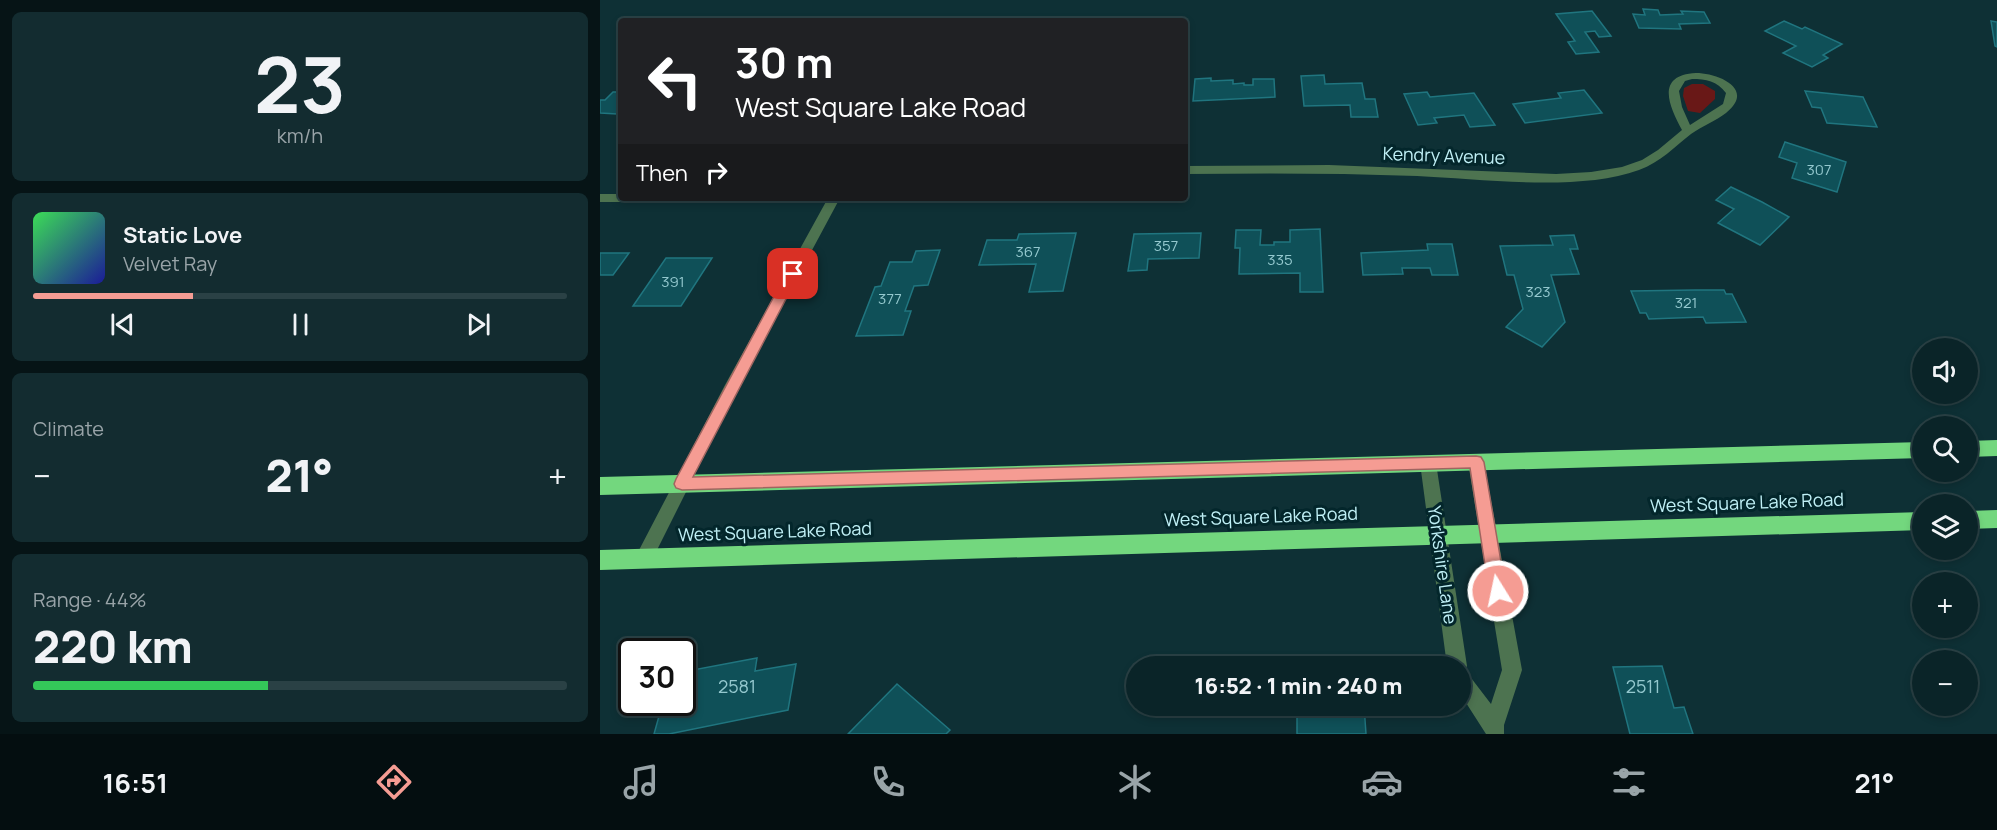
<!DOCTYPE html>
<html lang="en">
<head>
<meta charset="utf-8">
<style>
  body { margin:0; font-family:Manrope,sans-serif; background:#132c30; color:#f1f3f6; height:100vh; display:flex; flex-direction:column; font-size:22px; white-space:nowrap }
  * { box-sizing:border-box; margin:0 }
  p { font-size:20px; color:#99a4a8 }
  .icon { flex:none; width:33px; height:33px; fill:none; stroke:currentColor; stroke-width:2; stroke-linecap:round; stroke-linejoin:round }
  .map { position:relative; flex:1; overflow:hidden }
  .details { display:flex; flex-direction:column; gap:12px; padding:12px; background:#061416; width:600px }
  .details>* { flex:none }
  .top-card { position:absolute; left:18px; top:18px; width:570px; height:183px; border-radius:6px; box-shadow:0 3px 9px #0003,0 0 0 2px #2a4145; background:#202124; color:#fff; overflow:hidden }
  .fabs { position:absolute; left:1312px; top:338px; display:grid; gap:12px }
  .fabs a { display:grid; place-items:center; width:66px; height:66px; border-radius:50%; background:#0a2428; box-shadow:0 3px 9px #0003,0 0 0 2px #2a4145; font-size:30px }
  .speed { position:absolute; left:18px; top:638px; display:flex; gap:12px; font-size:30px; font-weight:700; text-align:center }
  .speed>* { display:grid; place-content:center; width:78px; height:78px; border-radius:50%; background:#0a2428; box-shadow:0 3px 9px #0003,0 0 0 2px #2a4145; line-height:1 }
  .speed .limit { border:3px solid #111; border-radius:9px; background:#fff; color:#111 }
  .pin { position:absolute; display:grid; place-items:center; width:51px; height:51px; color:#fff; margin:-26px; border-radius:12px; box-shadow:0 3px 9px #0006 }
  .me { position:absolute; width:66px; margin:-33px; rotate:350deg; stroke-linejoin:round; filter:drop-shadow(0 0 4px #0008) }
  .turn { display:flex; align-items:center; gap:21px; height:126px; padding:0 18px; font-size:27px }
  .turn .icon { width:78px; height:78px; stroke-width:2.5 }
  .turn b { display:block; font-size:42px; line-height:51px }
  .then { display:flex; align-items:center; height:57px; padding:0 18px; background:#0003; gap:12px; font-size:22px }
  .big { font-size:45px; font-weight:800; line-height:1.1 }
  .details .widget { flex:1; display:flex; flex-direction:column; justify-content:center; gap:9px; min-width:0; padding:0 21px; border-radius:9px; background:#132c30 }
  .details .dial { align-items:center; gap:0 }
  .dial b { font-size:78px; line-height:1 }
  .song { display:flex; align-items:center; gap:18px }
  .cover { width:72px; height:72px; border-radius:9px; background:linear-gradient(135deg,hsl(130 70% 55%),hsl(240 70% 35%)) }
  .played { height:6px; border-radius:3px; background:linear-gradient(90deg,#f59c93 30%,#2a4145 30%) }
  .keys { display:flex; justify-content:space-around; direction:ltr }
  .heat { display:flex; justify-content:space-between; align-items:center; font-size:33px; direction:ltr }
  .charge { height:9px; border-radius:4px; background:linear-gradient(90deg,#34c759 44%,#2a4145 0) }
  .trip { position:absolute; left:526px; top:656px; width:345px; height:60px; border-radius:30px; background:#0a2428; box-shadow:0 3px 9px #0003,0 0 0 2px #2a4145; font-weight:800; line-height:60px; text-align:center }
  .tab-bar { display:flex; height:96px; justify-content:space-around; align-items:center; background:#040e10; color:#99a4a8 }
  .tab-bar .icon { width:42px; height:42px }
  .tab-bar .current { color:#f59c93 }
  .tab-bar b { font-size:27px; color:#f1f3f6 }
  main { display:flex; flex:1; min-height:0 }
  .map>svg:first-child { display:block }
</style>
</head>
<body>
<main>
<section class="details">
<div class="widget dial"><b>23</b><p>km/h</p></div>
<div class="widget">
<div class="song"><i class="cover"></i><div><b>Static Love</b><p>Velvet Ray</p></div></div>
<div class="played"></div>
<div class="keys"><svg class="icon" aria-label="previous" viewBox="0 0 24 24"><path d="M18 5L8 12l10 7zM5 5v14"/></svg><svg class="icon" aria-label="pause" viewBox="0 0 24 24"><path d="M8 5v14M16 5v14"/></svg><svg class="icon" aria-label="next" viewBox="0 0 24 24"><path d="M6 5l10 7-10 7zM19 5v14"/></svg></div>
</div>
<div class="widget"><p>Climate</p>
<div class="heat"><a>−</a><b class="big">21°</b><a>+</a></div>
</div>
<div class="widget"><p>Range · 44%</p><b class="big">220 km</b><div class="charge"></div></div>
</section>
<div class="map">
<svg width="1397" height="734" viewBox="0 0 1397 734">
  <rect width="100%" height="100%" fill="#0e3035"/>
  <!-- green -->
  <polygon fill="#691817" points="1092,84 1103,84 1115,91 1115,99 1100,113 1088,111 1083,96 1084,88"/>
  <!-- building -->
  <g fill="#0f5058" stroke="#20757f" stroke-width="1.5">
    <polygon points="1043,9 1058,10 1060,15 1083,14 1081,11 1104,12 1110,23 1079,24 1081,29 1039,28 1033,14 1045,15"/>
    <polygon points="992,11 1011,36 999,37 995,31 985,32 999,52 976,54 968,42 975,41 956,14"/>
    <polygon points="1184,21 1202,29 1205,27 1242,44 1223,55 1228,58 1212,67 1183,53 1196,46 1165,31"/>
    <polygon points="1391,21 1397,22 1397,47 1395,46"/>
    <polygon points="724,75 725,84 762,83 765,99 775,99 778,117 751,117 750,105 704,106 701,76"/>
    <polygon points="611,78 611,81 633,80 633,84 644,83 644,85 653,85 653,79 674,79 675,97 593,101 595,79"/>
    <polygon points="984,90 1002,113 925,123 913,104 961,98 958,93"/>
    <polygon points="1205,91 1263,97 1277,127 1227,123 1221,108 1212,107"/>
    <polygon points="13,92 21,92 21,109 17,114 0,113 0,100 5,100"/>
    <polygon points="827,92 830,97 874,93 895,125 870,127 864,115 834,118 837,123 818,125 804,94"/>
    <polygon points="1185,142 1246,162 1237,192 1192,178 1197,163 1179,157"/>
    <polygon points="1131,187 1162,202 1189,217 1160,245 1118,223 1134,209 1116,200"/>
    <polygon points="720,229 723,292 700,292 700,273 639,274 640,248 635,248 636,230 661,230 660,245 674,245 674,242 690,242 690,230"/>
    <polygon points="476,233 463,291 429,292 436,264 379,265 387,240 417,240 419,234"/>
    <polygon points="601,233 599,258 548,259 547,270 528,271 534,234"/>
    <polygon points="974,235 978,249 970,249 979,274 951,275 965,322 942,347 906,327 923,309 914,275 907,275 900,246 953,245 950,236"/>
    <polygon points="827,244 852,244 858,275 832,275 830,268 802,268 803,274 763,275 761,253 828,250"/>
    <polygon points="340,250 328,285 314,286 305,311 311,311 303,335 256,336 275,287 281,286 290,262 312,262 316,251"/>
    <polygon points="0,253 29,253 13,275 0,275"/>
    <polygon points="66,258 112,258 81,306 33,306"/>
    <polygon points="1095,290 1124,290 1126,294 1132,294 1146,322 1106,323 1103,317 1049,319 1046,313 1040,313 1031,291"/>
    <polygon points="761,657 761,666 711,666 711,658"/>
    <polygon points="157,658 155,671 196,664 188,710 69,734 54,734 63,702 82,702 82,672"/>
    <polygon points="1062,666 1074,708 1084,707 1093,734 1030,734 1013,667"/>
    <polygon points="297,684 350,730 346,734 248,734"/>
    <polygon points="697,705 764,705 766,734 697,734"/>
  </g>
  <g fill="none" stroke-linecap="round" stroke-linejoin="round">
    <!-- minor -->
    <g fill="#4d7350" fill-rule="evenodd">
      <path d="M 1096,73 C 1118,73 1156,89 1126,113 C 1116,121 1102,126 1091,134 C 1074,147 1061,162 1039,170 C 979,192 883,179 817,176 C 740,173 663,173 585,174 L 585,166 L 729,165 L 956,174 L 991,172 L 1022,167 L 1042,160 L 1058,150 L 1082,130 C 1069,106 1055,75 1096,73 ZM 1092,79 C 1106,79 1117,81 1126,93 L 1123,104 L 1090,125 L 1082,107 L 1079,91 L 1085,81 Z"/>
      <polygon points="0,194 21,194 21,198 130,198 124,202 0,202"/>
      <polygon points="228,198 240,198 137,390 50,564 44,566 38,564 35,558 38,552 125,385"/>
      <polygon points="876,455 882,457 884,462 922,670 904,725 904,734 886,734 861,695 861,666 847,666 820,463 822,458 828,456 834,458 836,463 867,666 865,670 891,704 902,670 868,462 870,457"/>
    </g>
    <!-- highway -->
    <g fill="#73d77e" fill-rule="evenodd">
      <polygon points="1397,440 1397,456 1368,457 1368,441"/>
      <polygon points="1323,442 1323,458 0,495 0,477"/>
      <polygon points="1397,510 1397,528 1368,529 1368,511"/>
      <polygon points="1323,512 1323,530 0,570 0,550"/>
    </g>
  </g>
  <!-- route -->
  <polygon fill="#f59c93" stroke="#9f6560" stroke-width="1.5" points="193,270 199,274 93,477 876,456 881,457 884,462 906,591 904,596 898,599 892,596 889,591 870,468 82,490 76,488 74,484 76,479 186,274"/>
  <g text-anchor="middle" stroke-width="6" stroke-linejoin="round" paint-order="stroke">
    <!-- number labels -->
    <g font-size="15" fill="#94c8ce">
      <text x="1219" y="175">307</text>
      <text x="566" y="251">357</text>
      <text x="428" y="257">367</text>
      <text x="680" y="265">335</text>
      <text x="73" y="287">391</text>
      <text x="938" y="297">323</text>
      <text x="290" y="304">377</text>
      <text x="1086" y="308">321</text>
    </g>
    <!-- street labels -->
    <g font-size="18" fill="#c0f0f6" stroke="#03262b">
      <text transform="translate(844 156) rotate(2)" y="6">Kendry Avenue</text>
      <text transform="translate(1147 503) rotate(-2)" y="6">West Square Lake Road</text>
      <text transform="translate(661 517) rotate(-2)" y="6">West Square Lake Road</text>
      <text transform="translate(175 532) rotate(-2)" y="6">West Square Lake Road</text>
      <text transform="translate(842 565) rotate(82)" y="6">Yorkshire Lane</text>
    </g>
    <!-- near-number labels -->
    <g font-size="18" fill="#94c8ce">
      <text x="137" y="693">2581</text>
      <text x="1043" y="693">2511</text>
    </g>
  </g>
</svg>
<div class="fabs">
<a><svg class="icon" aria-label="sound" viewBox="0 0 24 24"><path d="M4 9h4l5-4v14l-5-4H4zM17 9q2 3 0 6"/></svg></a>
<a><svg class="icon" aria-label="search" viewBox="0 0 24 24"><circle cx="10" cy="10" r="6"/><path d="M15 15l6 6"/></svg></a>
<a><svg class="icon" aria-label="layers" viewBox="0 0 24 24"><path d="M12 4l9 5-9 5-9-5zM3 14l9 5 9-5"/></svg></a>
<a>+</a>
<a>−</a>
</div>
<div class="speed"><div class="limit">30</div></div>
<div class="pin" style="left:193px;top:274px;background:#d93025"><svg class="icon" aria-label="arrive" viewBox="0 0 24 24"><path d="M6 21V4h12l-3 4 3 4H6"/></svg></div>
<svg class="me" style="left:898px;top:591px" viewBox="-20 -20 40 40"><circle r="17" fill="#f59c93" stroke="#fff" stroke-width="3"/><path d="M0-11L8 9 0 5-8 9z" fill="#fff"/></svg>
<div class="trip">16:52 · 1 min · 240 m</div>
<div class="top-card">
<div class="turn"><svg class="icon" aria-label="left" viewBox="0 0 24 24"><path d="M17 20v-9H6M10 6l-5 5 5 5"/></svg><div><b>30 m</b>West Square Lake Road</div></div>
<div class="then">Then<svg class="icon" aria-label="right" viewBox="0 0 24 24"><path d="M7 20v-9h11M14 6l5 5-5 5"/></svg></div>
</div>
</div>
</main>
<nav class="tab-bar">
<b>16:51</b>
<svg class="icon current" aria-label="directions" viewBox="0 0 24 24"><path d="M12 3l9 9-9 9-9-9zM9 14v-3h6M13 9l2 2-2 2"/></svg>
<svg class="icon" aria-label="music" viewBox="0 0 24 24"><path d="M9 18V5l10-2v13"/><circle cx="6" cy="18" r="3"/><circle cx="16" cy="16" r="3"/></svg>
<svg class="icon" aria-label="phone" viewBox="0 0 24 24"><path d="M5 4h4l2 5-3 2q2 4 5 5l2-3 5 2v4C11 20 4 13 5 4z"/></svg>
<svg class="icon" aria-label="climate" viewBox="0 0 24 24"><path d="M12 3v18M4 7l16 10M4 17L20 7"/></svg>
<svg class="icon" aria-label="car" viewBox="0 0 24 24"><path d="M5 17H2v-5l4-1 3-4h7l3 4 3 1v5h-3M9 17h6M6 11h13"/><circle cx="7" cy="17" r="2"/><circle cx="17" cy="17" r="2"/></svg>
<svg class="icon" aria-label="filters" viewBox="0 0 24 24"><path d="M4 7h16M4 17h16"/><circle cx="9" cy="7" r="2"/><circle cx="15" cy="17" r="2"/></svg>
<b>21°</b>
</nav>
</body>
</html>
